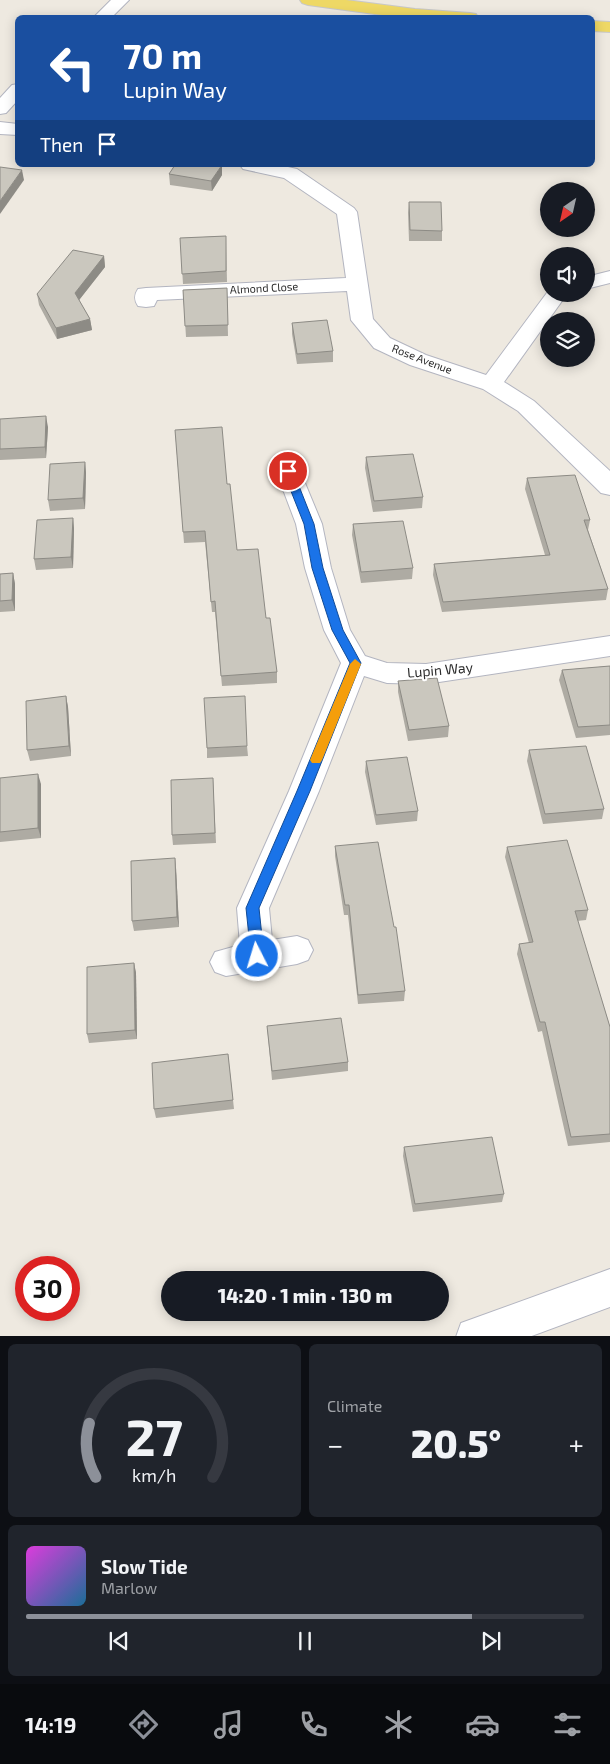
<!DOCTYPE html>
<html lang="en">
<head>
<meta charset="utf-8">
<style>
  body { margin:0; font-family:"Exo 2",sans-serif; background:#20242c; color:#f1f3f6; height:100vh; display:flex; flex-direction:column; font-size:19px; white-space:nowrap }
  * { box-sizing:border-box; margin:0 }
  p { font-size:16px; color:#9ea1a6 }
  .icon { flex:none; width:28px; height:28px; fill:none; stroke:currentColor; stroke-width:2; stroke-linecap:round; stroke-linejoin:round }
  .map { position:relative; height:1336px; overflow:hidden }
  .side { display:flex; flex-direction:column; gap:8px; padding:8px; background:#0d0f14; flex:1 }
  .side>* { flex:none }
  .banner { position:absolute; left:15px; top:15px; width:580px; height:152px; border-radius:8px; box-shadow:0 2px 12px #0003; background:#1a4fa0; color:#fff; overflow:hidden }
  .needle { width:32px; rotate:214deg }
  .tools { position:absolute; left:540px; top:182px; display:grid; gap:10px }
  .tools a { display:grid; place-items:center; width:55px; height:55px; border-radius:50%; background:#171b24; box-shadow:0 2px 12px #0003; font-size:25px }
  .speed { position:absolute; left:15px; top:1256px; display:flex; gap:10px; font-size:25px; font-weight:700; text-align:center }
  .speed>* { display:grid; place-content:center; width:65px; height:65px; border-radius:50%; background:#171b24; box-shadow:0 2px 12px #0003; line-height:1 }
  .speed .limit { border:8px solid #d22; background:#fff; color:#111 }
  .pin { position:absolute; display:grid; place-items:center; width:42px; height:42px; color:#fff; margin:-21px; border:2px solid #fff; border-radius:50%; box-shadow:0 1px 5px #0007 }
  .me { position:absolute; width:55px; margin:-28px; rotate:355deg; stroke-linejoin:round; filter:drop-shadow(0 0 4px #0008) }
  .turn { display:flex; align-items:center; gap:18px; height:105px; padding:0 25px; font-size:22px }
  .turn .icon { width:65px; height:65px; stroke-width:2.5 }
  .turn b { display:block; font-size:35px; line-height:42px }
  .then { display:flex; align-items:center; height:48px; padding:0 25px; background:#0003; gap:10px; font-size:19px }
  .big { font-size:38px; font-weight:800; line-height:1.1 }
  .side .card { flex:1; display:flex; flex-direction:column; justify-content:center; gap:8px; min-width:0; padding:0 18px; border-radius:8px; background:#20242c }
  .side .dial { align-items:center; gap:0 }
  .dial svg { height:130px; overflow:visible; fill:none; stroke:#363941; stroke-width:7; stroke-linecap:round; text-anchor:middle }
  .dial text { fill:#f1f3f6; stroke:none }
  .song { display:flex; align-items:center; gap:15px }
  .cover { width:60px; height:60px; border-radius:8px; background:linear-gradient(135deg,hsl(300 70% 55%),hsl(200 70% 35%)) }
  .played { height:5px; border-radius:2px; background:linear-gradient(90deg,#8c9099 80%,#363941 80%) }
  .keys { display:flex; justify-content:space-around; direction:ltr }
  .heat { display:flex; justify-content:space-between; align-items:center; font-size:28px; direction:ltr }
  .side .tiles { flex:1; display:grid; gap:8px; grid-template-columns:1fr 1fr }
  .card:last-child { grid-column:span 2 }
  .trip { position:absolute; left:161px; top:1271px; width:288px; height:50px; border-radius:25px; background:#171b24; box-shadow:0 2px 12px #0003; font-weight:800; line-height:50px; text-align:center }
  .dock { display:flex; height:80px; justify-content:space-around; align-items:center; background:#090b0e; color:#9ea1a6 }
  .dock .icon { width:35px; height:35px }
  .dock .on { color:#8c9099 }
  .dock b { font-size:22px; color:#f1f3f6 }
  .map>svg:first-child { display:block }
</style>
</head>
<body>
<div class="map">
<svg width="610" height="1337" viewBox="0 0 610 1337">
  <rect width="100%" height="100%" fill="#eee9e0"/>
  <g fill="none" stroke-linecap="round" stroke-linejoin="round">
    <!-- minor casing -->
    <g stroke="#b3b5c0" stroke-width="2">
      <g id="minor">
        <polygon points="111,0 129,0 111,18 93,18"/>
        <polygon points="18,84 18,100 6,113 0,114 0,98 12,85"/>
        <polygon points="0,122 18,124 18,135 0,134"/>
        <path d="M 240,165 L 279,165 L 297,169 L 354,208 L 357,212 L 373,319 L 390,338 L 426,355 L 486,375 L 549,290 L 549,294 L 567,294 L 504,382 L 534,401 L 610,471 L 610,495 L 601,493 L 518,411 L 483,389 L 410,365 L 374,348 L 351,320 L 347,291 L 157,300 L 154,306 L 146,307 L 138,306 C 134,300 134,295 138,289 L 146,288 L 346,278 L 337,214 L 284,178 L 243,169 Z"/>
        <polygon points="610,271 610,283 586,289 586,277"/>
        <polygon points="288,463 297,465 300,471 322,524 331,568 350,630 365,656 387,663 426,664 610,636 610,656 426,684 387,683 364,676 319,791 269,908 272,940 297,936 308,940 313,950 308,960 297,964 226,976 215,972 210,962 215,952 240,945 237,908 289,791 341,663 324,630 305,568 296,524 276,471 279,465"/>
        <polygon points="610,1269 610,1307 529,1337 456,1337 461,1323"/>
      </g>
    </g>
    <!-- major casing -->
    <g stroke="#c8c8c8" stroke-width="2">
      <g id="major">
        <polygon points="300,0 346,0 415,9 470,13 476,14 478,18 404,18 308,5 302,3"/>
        <polygon points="592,21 610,22 610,32 592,31"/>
      </g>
    </g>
    <!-- minor -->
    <use href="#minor" fill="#fff" fill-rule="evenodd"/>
    <!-- major -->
    <use href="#major" fill="#eed865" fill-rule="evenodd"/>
  </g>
  <!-- wall -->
  <g fill="#aeaba3">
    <polygon points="169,174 222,175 212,191 170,185"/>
    <polygon points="409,202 442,231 442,241 409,241 408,213"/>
    <polygon points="226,236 227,282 183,284 180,238"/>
    <polygon points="104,256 105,267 79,300 90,319 92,330 57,339 39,305 37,294"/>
    <polygon points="227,288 228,336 186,337 183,290"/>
    <polygon points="292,323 333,351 333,362 297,364 292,334"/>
    <polygon points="0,419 48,427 46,458 0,460"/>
    <polygon points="175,430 227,484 237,550 266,618 277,672 277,683 222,686 215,612 212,612 205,542 184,543"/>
    <polygon points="366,457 423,497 422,508 373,512 365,468"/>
    <polygon points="85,462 86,473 85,509 50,511 48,500"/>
    <polygon points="527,478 590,520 588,530 608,589 606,600 442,612 433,575 434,564 545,555 525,489"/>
    <polygon points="73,518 74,529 73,568 36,570 34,559"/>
    <polygon points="353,524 413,568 412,579 361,583 352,535"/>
    <polygon points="13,573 15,584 15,611 0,612 0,574"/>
    <polygon points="610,666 610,735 576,738 559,680 562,670"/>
    <polygon points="398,681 449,726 448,737 408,741 398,692"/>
    <polygon points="66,696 68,707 71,756 30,761 27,750"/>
    <polygon points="247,746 248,756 207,758 207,748"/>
    <polygon points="529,750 604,809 602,819 543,824 527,761"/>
    <polygon points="366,761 418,811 417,821 376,825 365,772"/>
    <polygon points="0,778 41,784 41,838 0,842"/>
    <polygon points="213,778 216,843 173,845 172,835"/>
    <polygon points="335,846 405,991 404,1001 358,1004 348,915 344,915 335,856"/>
    <polygon points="507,847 588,910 586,920 577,921 610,1027 610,1142 568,1146 542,1031 538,1032 517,954 519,944 529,943 505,857"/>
    <polygon points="175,858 176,868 179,927 134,931 132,921"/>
    <polygon points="134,963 136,973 137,1039 89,1043 87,1034"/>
    <polygon points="267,1026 348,1062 348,1071 272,1080"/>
    <polygon points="228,1054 234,1109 156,1118 154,1109"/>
    <polygon points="404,1147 504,1194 502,1202 413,1212 403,1156"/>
  </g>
  <!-- shaded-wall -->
  <g fill="#8d8b85">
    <polygon points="222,165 222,175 212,191 211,181"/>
    <polygon points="22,170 24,180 0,214 0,201"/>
    <polygon points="104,256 105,267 76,304 75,293"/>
    <polygon points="90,319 92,330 57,339 56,328"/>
    <polygon points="46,416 48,427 46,458 45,447"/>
    <polygon points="85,462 86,473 85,509 83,498"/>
    <polygon points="73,518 74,529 73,568 71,557"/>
    <polygon points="13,573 15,584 15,611 12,600"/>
    <polygon points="66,696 68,707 71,756 69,746"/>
    <polygon points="38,774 41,784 41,838 38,828"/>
    <polygon points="175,858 176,868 179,927 177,917"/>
    <polygon points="134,963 136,973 137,1039 135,1030"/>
  </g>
  <!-- building -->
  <g fill="#cac7be" stroke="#8d8b85">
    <polygon points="175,165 222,165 211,181 169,174"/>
    <polygon points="0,167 22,170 0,201"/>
    <polygon points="409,202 441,202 442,231 410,230"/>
    <polygon points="226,236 226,271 182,274 180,238"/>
    <polygon points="73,250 104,256 75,293 90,319 56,328 37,294"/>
    <polygon points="227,288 228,325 185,326 183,290"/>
    <polygon points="327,320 333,351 297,354 292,323"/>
    <polygon points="46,416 45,447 0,449 0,419"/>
    <polygon points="222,427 227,484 230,484 237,550 258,549 266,618 270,618 277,672 221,676 215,601 211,602 205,531 183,532 175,430"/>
    <polygon points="413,454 423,497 374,501 366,457"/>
    <polygon points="85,462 83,498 48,500 50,464"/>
    <polygon points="575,475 590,520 584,520 608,589 443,602 434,564 550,555 527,478"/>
    <polygon points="73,518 71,557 34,559 37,520"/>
    <polygon points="403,521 413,568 361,572 353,524"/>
    <polygon points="13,573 12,600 0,601 0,574"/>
    <polygon points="610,666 610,725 578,727 562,670"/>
    <polygon points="437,678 449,726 409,730 398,681"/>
    <polygon points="66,696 69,746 27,750 26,701"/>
    <polygon points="245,696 247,746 207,748 204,698"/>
    <polygon points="586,746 604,809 545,814 529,750"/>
    <polygon points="407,757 418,811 376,815 366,761"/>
    <polygon points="38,774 38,828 0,832 0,778"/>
    <polygon points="213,778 215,833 172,835 171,780"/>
    <polygon points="567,840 588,910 575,911 610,1027 610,1134 571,1137 545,1022 540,1022 519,944 533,942 507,847"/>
    <polygon points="378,842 394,927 396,927 405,991 358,995 349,905 345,905 335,846"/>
    <polygon points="175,858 177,917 132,921 131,861"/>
    <polygon points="134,963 135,1030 87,1034 87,967"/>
    <polygon points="341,1018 348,1062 272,1071 267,1026"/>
    <polygon points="228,1054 233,1100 154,1109 152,1063"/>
    <polygon points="492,1137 504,1194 415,1204 404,1147"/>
  </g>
  <!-- route -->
  <polygon fill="#1a73e8" stroke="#114b97" points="288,467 293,471 314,524 323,568 343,630 361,663 310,791 259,908 264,956 262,961 257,962 253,961 251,956 246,908 297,791 350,663 332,630 312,568 304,524 283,471"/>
  <!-- slow -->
  <polygon fill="#f59e0b" points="355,659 361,664 322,760 320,763 312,763 310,760 350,664"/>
  <g text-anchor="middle" stroke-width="4" stroke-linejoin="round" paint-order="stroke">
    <!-- far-street labels -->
    <g font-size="11" fill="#2d2d2d" stroke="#fff">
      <text transform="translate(264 288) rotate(-3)" y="4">Almond Close</text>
      <text transform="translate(422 359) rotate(21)" y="4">Rose Avenue</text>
    </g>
    <!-- street labels -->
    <g font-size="14" fill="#2d2d2d" stroke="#fff">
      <text transform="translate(440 670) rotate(-5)" y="5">Lupin Way</text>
    </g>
  </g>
</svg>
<div class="tools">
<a><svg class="needle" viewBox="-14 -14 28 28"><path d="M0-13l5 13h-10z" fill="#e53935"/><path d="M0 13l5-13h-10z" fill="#9ea1a6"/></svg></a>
<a><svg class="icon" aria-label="sound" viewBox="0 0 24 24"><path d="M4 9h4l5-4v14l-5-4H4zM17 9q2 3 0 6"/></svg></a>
<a><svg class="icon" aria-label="layers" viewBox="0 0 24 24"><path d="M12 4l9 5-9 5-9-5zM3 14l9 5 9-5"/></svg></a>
</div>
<div class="speed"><div class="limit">30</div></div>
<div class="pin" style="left:288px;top:471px;background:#d93025"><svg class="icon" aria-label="arrive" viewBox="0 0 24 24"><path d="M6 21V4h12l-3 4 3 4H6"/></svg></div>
<svg class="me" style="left:257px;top:956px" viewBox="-20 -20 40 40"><circle r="17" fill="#1a73e8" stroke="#fff" stroke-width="3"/><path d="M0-11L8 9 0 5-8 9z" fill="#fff"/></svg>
<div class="trip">14:20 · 1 min · 130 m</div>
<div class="banner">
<div class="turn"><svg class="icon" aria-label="left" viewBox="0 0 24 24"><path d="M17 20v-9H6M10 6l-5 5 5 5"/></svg><div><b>70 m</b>Lupin Way</div></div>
<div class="then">Then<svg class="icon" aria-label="arrive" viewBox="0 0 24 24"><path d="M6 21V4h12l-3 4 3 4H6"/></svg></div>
</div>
</div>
<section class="side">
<div class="tiles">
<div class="card dial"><svg viewBox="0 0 100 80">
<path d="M14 69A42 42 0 1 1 86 69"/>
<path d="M14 69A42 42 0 0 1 10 36" stroke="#8c9099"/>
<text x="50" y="56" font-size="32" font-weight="700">27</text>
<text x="50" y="72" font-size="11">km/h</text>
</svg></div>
<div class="card"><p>Climate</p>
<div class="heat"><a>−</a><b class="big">20.5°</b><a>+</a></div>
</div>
<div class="card">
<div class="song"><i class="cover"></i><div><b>Slow Tide</b><p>Marlow</p></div></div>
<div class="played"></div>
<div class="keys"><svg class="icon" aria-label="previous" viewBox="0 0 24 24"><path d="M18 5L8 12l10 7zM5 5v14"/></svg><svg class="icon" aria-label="pause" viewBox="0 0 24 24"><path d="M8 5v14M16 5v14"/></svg><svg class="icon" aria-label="next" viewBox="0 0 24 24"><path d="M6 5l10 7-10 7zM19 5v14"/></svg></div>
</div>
</div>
</section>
<nav class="dock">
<b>14:19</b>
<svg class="icon on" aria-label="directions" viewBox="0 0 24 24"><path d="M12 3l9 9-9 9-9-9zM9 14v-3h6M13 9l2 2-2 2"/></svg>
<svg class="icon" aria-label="music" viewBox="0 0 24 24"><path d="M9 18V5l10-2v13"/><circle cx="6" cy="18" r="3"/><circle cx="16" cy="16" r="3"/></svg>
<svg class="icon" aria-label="phone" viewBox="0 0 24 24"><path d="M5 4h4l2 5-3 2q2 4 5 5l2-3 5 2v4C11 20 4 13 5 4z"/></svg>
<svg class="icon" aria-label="climate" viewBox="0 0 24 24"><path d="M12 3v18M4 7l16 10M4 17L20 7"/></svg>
<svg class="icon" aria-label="car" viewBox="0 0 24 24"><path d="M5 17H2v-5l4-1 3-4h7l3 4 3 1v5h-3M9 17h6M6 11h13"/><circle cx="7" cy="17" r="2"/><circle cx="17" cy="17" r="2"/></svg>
<svg class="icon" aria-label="filters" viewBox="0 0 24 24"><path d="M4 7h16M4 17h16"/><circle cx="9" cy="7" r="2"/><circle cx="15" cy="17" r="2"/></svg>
</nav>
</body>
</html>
